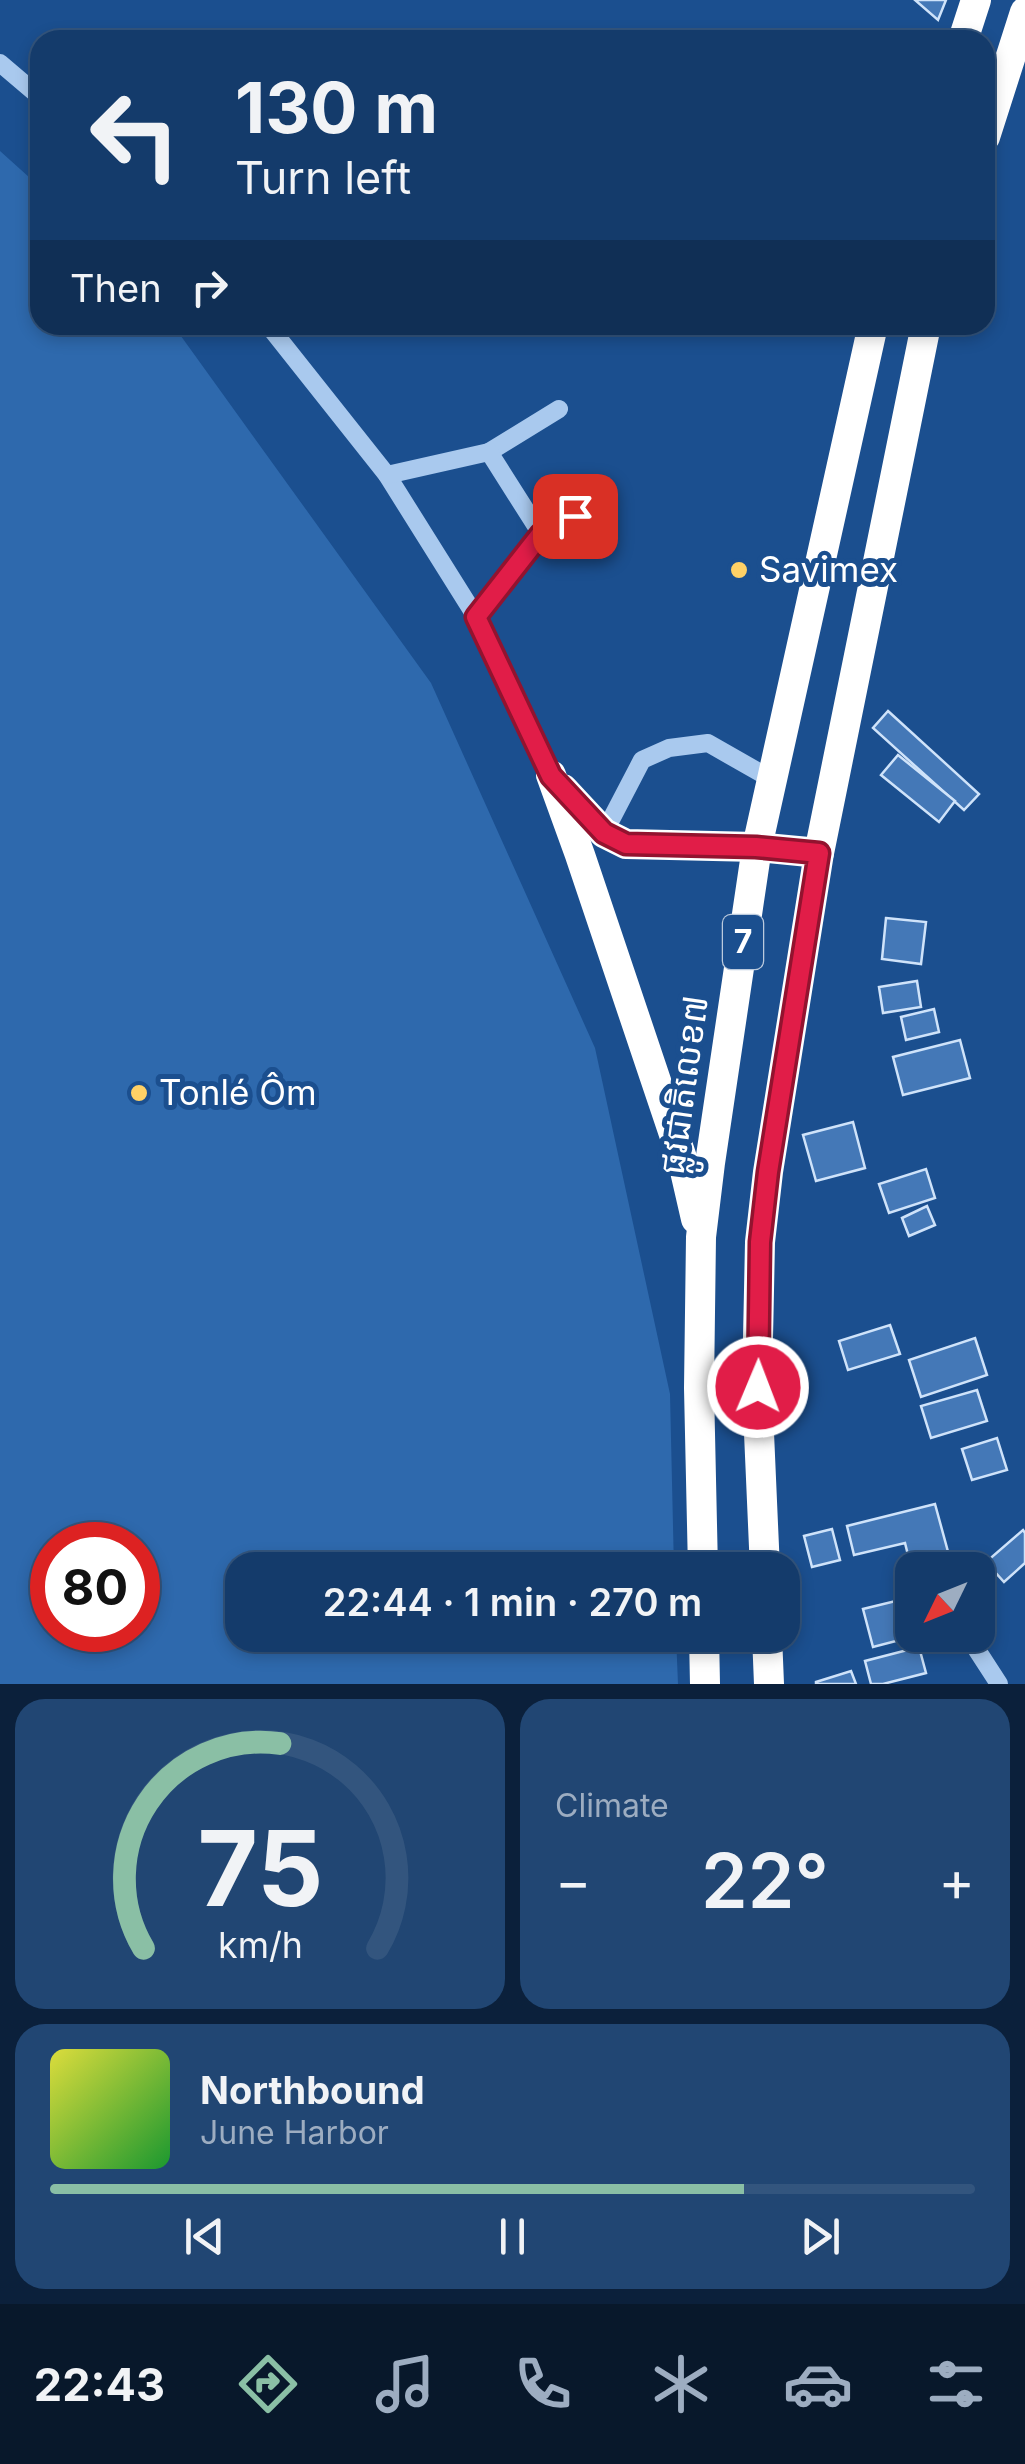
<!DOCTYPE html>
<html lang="en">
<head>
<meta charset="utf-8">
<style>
  body { margin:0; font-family:Inter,"Noto Sans Khmer",sans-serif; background:#214673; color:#f1f3f6; height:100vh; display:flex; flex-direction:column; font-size:38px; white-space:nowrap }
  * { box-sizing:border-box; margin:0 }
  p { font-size:32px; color:#9dadc1 }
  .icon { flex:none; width:55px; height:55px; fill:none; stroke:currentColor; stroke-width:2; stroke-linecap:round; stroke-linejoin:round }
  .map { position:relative; height:1684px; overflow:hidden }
  .side { display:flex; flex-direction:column; gap:15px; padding:15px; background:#0b203b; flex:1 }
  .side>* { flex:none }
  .top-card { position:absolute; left:30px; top:30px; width:965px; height:305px; border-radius:30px; box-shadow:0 5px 15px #0003,0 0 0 2px #33557e; background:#143b6b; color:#f1f3f6; overflow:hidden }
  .needle { width:65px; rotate:227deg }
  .controls { position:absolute; left:895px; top:1552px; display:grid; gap:20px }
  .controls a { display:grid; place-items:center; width:100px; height:100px; border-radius:20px; background:#143b6b; box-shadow:0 5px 15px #0003,0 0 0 2px #33557e; font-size:50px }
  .speed { position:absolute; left:30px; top:1522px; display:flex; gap:20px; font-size:50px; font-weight:700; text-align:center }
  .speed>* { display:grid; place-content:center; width:130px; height:130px; border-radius:50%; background:#143b6b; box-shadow:0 5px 15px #0003,0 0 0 2px #33557e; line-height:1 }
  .speed .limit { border:15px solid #d22; background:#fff; color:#111 }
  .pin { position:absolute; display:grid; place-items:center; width:85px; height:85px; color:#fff; margin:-42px; border-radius:20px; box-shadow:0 5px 15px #0006 }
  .me { position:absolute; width:110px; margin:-55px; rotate:1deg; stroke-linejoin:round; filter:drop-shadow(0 0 8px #0008) }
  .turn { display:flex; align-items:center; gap:35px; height:210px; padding:0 40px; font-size:45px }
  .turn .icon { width:130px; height:130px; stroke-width:2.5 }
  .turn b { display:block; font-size:70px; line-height:85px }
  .then { display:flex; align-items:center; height:95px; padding:0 40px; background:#0003; gap:20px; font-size:38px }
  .big { font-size:75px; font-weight:600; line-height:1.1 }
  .side .tile { flex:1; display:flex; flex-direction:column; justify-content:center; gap:15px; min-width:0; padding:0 35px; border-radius:30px; background:#214673 }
  .side .dial { align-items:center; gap:0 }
  .dial svg { height:260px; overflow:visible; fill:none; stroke:#33557e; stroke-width:7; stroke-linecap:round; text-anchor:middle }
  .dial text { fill:#f1f3f6; stroke:none }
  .song { display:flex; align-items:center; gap:30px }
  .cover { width:120px; height:120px; border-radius:15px; background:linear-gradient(135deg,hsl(60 70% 55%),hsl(130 70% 35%)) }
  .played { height:10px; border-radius:5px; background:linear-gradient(90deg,#8abfa5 75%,#33557e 75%) }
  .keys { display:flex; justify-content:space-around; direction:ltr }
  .heat { display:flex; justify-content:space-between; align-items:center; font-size:55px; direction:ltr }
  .side .tiles { flex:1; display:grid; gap:15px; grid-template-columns:1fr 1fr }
  .tile:last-child { grid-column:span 2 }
  .trip { position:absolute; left:225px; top:1552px; width:575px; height:100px; border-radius:30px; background:#143b6b; box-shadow:0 5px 15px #0003,0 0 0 2px #33557e; font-weight:600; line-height:100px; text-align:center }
  .tabs { display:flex; height:160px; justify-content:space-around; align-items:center; background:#08182b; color:#9dadc1 }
  .tabs .icon { width:70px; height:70px }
  .tabs .active { color:#8abfa5 }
  .tabs b { font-size:45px; color:#f1f3f6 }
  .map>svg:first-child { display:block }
</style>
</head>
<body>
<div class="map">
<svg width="1025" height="1684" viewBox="0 0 1025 1684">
  <rect width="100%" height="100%" fill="#1b4f8f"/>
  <!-- green -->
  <path fill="#2e69ad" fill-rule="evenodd" d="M 0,151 L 40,187 L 40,325 L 173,325 L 431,683 L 595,1048 L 670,1394 L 674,1570 L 242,1570 L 242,1635 L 676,1635 L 678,1684 L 0,1684 ZM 52,1545 L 138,1545 L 138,1630 L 52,1630 Z"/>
  <!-- building -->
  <g fill="#4478b7" stroke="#cfe3fa" stroke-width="2.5">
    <polygon points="915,0 946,0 938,20"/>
    <polygon points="888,711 979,794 964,810 873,728"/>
    <polygon points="898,755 955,801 939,822 881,775"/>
    <polygon points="886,918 926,922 921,964 882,959"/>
    <polygon points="917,981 921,1007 883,1013 879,987"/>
    <polygon points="934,1009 939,1032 906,1040 901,1017"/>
    <polygon points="960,1040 970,1078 903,1095 893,1057"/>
    <polygon points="853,1122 865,1168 816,1181 803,1135"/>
    <polygon points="926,1169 935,1198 889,1213 879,1184"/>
    <polygon points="927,1206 935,1225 909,1236 902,1218"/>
    <polygon points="890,1325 900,1354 848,1370 839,1341"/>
    <polygon points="975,1338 987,1375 921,1397 909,1360"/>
    <polygon points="977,1390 987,1421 931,1438 921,1406"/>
    <polygon points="997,1438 1007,1470 972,1480 962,1449"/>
    <polygon points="935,1504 953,1570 912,1571 905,1543 854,1555 847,1526"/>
    <polygon points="832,1529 840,1560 812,1567 804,1536"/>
    <polygon points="1023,1530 1025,1533 1025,1563 1004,1582 986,1562"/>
    <polygon points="912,1597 912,1635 919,1635 873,1647 863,1609"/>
    <polygon points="919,1647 926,1673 883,1684 871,1684 865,1661"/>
    <polygon points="851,1671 856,1684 816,1684 816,1682"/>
  </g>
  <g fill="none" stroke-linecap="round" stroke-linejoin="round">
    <!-- minor -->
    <g stroke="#a9c9ee" stroke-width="18">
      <polyline points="0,63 40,97"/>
      <polyline points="268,325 387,475 476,617 551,775"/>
      <polyline points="489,452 559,409"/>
      <polyline points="387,475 489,452 541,534 476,617"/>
      <polyline points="541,534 608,499"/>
      <polyline points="604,833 642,760 669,748 708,743 771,779"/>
      <polyline points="972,1635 977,1650 999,1684"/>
    </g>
    <!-- highway -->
    <g stroke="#fff" stroke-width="30">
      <polyline points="963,40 976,0"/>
      <polyline points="985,137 1025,12"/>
      <polyline points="551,775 580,855 682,1158 696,1219"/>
      <polyline points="563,789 604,833 626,844 757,847 819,853"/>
      <polyline points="703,1570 699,1388 701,1237 710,1163 757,847 873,325"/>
      <polyline points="765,1570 757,1387 760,1242 768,1172 819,853 926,325"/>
      <polyline points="704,1635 705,1684"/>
      <polyline points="767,1635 769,1684"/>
    </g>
  </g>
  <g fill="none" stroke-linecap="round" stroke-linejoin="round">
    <!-- route casing -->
    <g stroke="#92132f" stroke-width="25">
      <polyline id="route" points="575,516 541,534 476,617 551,776 604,833 626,844 756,847 819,853 768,1172 760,1242 758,1387"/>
    </g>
    <!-- route -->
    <use href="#route" stroke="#e11d48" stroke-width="18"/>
  </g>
  <!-- markers -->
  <g fill="#ffd166" stroke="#1b4f8f" stroke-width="4">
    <circle cx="739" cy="570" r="10"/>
    <circle cx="139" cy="1093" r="10"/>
  </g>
  <g text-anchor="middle" stroke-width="10" stroke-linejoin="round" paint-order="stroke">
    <!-- shield labels -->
    <rect fill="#1b4f8f" stroke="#bbcadd" stroke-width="2.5" x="723" y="915" width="40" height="54" rx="8"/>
    <g font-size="32" font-weight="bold" fill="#fff">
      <text x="743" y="953">7</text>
    </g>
    <!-- poi labels -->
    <g font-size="35" fill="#fff" stroke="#1b4f8f" text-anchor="start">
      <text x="759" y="582">Savimex</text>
      <text x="159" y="1105">Tonlé Ôm</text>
    </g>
    <!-- street labels -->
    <g font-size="35" fill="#fff" stroke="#1b4f8f">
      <text transform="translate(684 1085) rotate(-82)" y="12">ផ្លូវជាតិលេខ៧</text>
    </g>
  </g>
</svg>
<div class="controls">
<a><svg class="needle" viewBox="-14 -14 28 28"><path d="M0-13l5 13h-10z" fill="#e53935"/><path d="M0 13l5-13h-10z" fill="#9dadc1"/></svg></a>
</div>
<div class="speed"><div class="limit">80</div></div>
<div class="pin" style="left:575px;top:516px;background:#d93025"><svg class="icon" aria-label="arrive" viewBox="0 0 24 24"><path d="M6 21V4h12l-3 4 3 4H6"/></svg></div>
<svg class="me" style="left:758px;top:1387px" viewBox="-20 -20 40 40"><circle r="17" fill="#e11d48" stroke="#fff" stroke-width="3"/><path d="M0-11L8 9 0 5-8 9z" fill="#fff"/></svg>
<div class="trip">22:44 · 1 min · 270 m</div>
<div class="top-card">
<div class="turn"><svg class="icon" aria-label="left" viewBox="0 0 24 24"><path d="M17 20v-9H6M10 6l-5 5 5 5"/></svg><div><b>130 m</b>Turn left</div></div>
<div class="then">Then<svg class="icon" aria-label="right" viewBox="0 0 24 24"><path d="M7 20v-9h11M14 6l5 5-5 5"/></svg></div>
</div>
</div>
<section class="side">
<div class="tiles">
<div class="tile dial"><svg viewBox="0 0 100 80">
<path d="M14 69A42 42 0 1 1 86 69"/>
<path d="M14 69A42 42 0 0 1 56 6" stroke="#8abfa5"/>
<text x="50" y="56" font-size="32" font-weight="700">75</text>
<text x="50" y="72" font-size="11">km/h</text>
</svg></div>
<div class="tile"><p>Climate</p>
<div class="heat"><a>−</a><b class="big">22°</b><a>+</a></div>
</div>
<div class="tile">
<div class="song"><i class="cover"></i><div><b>Northbound</b><p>June Harbor</p></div></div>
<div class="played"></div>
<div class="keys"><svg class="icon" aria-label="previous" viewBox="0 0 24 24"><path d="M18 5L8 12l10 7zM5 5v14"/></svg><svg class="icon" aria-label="pause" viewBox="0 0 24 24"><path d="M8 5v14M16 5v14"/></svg><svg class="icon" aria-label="next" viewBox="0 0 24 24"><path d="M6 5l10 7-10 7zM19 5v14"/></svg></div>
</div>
</div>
</section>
<nav class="tabs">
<b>22:43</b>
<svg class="icon active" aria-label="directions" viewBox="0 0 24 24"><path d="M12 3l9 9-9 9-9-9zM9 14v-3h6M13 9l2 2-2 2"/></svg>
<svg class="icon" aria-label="music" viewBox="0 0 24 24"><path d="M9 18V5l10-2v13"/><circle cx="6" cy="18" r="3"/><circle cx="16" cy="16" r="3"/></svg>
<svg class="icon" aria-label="phone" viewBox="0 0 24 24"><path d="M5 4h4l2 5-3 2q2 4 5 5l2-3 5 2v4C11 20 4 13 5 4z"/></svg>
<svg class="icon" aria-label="climate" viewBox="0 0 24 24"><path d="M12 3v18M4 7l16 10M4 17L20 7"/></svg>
<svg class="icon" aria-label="car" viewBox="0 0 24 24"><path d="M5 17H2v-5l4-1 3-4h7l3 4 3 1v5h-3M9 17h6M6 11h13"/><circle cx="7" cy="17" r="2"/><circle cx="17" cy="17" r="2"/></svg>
<svg class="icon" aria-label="filters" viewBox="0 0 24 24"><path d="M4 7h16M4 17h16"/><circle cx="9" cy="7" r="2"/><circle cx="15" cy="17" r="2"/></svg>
</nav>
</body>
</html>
